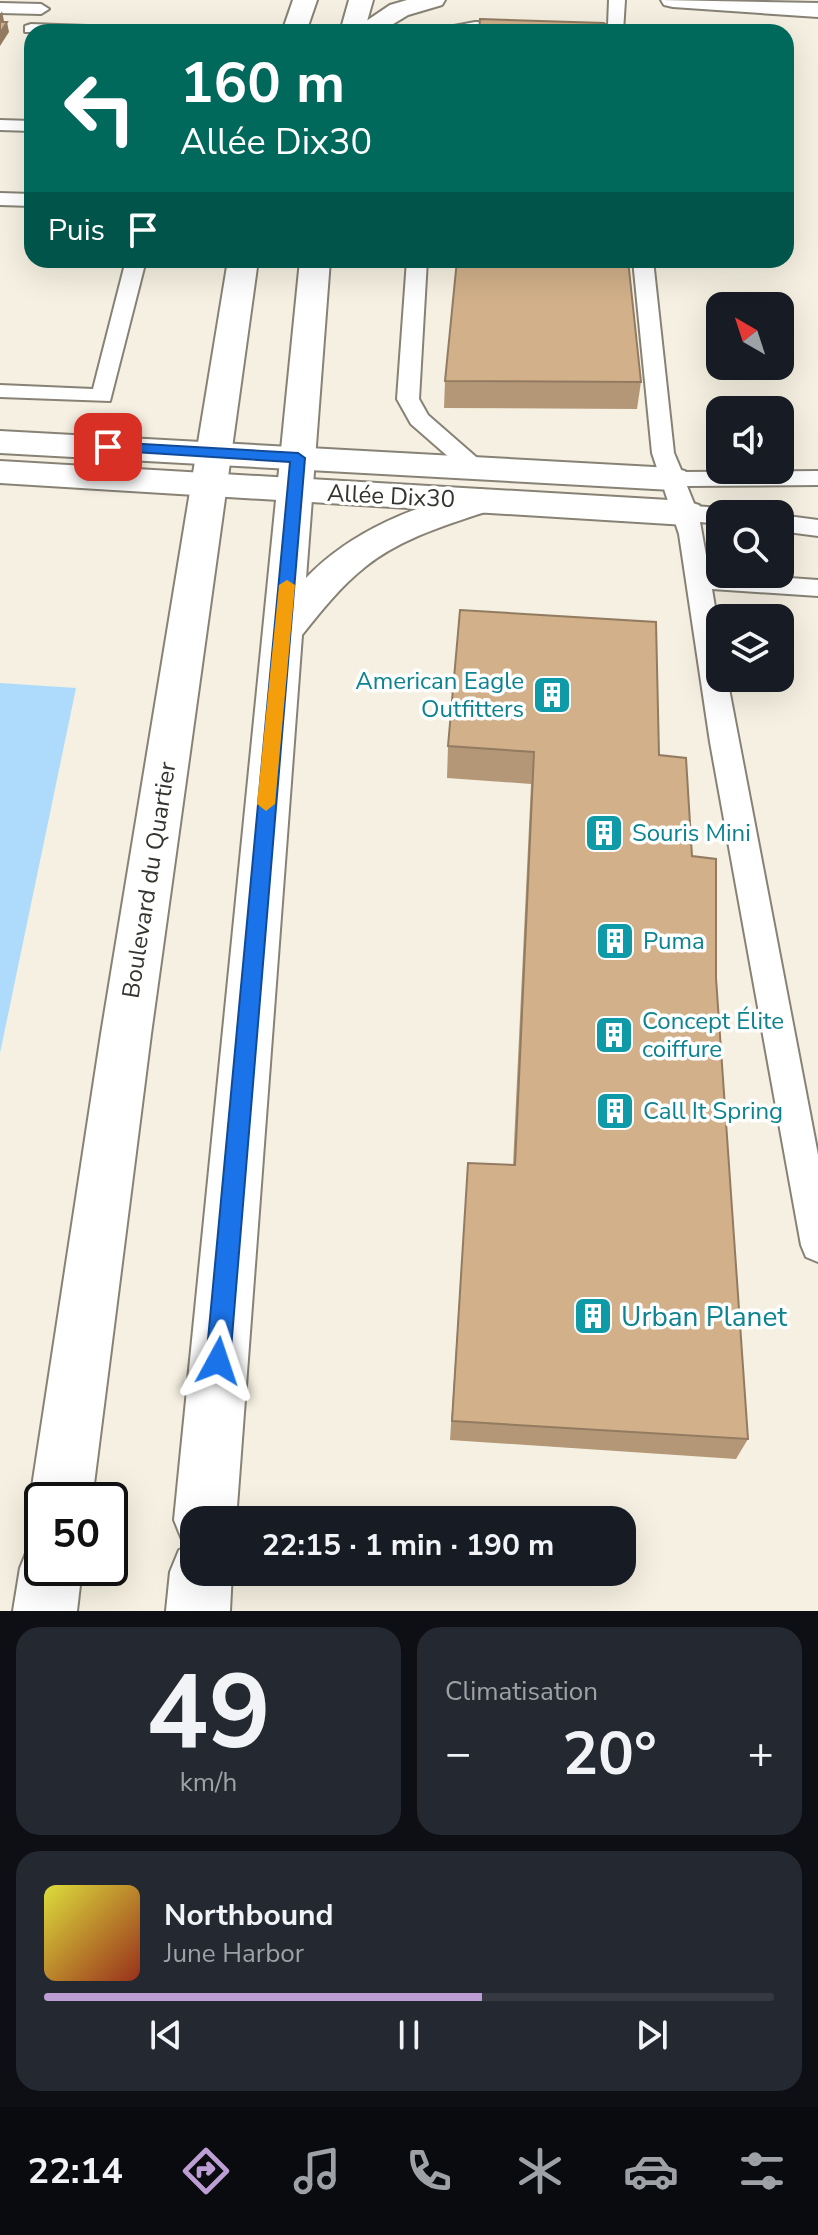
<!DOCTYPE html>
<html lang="fr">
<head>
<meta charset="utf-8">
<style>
  body { margin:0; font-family:"Nunito Sans",sans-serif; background:#242831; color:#f1f3f6; height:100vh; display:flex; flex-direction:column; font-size:30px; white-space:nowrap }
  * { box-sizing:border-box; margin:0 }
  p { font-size:26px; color:#9ea1a6 }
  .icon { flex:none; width:44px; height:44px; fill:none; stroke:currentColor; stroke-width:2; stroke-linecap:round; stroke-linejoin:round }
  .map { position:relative; height:1611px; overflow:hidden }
  .details { display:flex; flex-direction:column; gap:16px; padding:16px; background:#0d0f14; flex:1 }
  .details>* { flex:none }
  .guide { position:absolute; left:24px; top:24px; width:770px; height:244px; border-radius:24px; box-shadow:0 8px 32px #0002; background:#00695c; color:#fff; overflow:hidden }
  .needle { width:52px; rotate:321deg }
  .fabs { position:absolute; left:706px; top:292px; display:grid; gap:16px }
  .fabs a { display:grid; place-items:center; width:88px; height:88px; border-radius:16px; background:#171b24; box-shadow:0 8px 32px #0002; font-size:40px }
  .speed { position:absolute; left:24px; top:1482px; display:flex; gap:16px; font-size:40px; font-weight:700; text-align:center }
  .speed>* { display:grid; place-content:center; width:104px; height:104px; border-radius:50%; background:#171b24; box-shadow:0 8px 32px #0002; line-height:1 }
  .speed .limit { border:4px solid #111; border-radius:12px; background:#fff; color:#111 }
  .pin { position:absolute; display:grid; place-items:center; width:68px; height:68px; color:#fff; margin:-34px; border-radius:16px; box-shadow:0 4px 12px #0006 }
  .me { position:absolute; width:88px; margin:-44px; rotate:5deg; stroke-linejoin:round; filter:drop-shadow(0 0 6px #0008) }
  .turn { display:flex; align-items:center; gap:28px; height:168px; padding:0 24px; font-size:36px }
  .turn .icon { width:104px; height:104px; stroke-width:2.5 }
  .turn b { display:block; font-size:56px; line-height:68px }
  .then { display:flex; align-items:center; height:76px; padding:0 24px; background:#0003; gap:16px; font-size:30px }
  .big { font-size:60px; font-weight:700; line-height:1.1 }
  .details .widget { flex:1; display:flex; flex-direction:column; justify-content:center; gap:12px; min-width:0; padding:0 28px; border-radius:24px; background:#242831 }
  .details .dial { align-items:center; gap:0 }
  .dial b { font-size:104px; line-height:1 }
  .song { display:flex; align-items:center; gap:24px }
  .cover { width:96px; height:96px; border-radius:12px; background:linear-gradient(135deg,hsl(60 70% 55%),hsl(10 70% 35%)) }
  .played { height:8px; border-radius:4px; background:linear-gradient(90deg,#bd9ed4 60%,#363941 60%) }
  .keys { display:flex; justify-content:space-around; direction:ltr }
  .heat { display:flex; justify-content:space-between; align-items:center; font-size:44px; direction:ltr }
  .details .tiles { flex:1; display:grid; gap:16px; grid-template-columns:1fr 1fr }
  .widget:last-child { grid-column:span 2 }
  .trip { position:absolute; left:180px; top:1506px; width:456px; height:80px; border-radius:24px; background:#171b24; box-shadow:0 8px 32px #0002; font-weight:700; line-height:80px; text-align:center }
  .tabs { display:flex; height:128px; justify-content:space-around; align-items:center; background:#090b0e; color:#9ea1a6 }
  .tabs .icon { width:56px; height:56px }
  .tabs .current { color:#bd9ed4 }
  .tabs b { font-size:36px; color:#f1f3f6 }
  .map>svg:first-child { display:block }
</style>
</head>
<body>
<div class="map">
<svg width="818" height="1611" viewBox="0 0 818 1611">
  <rect width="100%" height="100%" fill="#f5f0e1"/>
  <!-- water -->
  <polygon fill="#aedbfb" points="0,683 76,688 0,1053"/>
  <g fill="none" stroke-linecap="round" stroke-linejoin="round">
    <!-- service casing -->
    <g stroke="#878275" stroke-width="4">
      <g id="service">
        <polygon points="609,0 625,0 623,32 561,30 569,25 608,25"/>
        <polygon points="0,3 41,4 49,9 41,14 0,13"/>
        <polygon points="475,22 515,23 523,28 518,32 436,32 438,29"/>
        <polygon points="31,24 116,27 124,32 25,32 25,26"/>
        <polygon points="0,120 32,121 32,131 0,130"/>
        <polygon points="0,193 32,194 32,206 0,205"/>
        <polygon points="126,260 146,260 110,401 0,397 0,385 93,389"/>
        <polygon points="407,260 427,260 419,399 428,415 483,463 486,468 483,473 467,473 411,424 397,399"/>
        <polygon points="633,260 653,260 674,453 682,472 818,471 818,485 687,486 695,506 720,508 730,514 720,514 720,524 700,522 709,572 818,580 818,596 712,589 720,637 720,678 727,678 818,1155 818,1262 806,1257 801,1245 710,742 679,534 652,453"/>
        <polygon points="780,515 818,520 818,536 780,531"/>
      </g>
    </g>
    <!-- minor casing -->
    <g stroke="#878275" stroke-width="4">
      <g id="minor">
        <polygon points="0,431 672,468 685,471 690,479 685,487 672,490 0,453"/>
        <polygon points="0,461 686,501 699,505 704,513 699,521 686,525 0,483"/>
      </g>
    </g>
    <!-- tertiary casing -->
    <g stroke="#878275" stroke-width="4">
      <g id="tertiary">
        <polygon points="407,0 445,0 442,5 408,15 380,32 350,32 390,5"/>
        <polygon points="661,0 818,3 818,17 673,7 664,5"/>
      </g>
    </g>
    <!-- secondary casing -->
    <g stroke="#878275" stroke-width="4">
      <g id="secondary">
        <polygon points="293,0 317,0 306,32 282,32"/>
        <polygon points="349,0 373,0 364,32 340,32"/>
        <polygon points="228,260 258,260 151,1034 92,1500 42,1500 42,1523 30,1500 101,1034"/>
        <path d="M 300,260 L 330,260 L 306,578 C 353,529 416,506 481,489 L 494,493 L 499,501 L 494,509 C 450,524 402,537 365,567 C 341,586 321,611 302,635 L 236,1520 L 194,1520 L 194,1572 L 232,1572 L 230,1611 L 166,1611 L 170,1572 L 179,1550 L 191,1545 L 183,1542 L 174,1520 Z"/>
        <polygon points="42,1540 42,1568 82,1568 77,1611 13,1611 20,1568 29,1546"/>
      </g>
    </g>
    <!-- service -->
    <use href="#service" fill="#fff" fill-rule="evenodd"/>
    <!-- minor -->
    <use href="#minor" fill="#fff" fill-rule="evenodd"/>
    <!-- tertiary -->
    <use href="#tertiary" fill="#fff" fill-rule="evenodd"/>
    <!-- secondary -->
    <use href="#secondary" fill="#fff" fill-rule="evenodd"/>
  </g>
  <!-- wall -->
  <g fill="#b49777">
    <polygon points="445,381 641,382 637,409 444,408"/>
    <polygon points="448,746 659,755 692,856 716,978 748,1439 736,1459 450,1440 468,1163 513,1165 531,784 447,778"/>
  </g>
  <!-- shaded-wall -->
  <g fill="#927b61">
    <polygon points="2,11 4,21 0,28 0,15"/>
    <polygon points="7,22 9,32 0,46 0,33"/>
  </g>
  <!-- building -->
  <g fill="#d1b08a" stroke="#927b61" stroke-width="2">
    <polygon points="480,19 604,23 605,32 479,32"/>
    <polygon points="0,22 7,22 0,33"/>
    <polygon points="457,260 628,260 641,382 445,381"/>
    <polygon points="460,610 656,622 659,755 686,758 692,856 716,859 716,978 748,1439 452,1421 468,1163 515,1165 534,752 448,746"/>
  </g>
  <!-- route -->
  <polygon fill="#1a73e8" stroke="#114b97" stroke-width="2" points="108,442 298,453 305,458 230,1361 227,1370 218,1373 210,1370 206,1361 290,462 103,450 103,444"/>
  <!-- slow -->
  <polygon fill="#f59e0b" points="287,580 295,585 275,804 266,811 257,804 279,585"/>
  <!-- icons -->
  <defs>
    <g id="building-square" transform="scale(2)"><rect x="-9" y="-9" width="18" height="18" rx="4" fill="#0f9aa8" stroke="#fff"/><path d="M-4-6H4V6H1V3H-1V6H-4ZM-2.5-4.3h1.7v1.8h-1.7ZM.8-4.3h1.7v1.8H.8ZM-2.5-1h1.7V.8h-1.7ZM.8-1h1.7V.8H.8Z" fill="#fff"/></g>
  </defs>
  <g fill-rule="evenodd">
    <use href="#building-square" x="552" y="695"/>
    <use href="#building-square" x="604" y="833"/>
    <use href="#building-square" x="615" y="941"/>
    <use href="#building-square" x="614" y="1035"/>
    <use href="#building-square" x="615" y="1111"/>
    <use href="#building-square" x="593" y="1316"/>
  </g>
  <g text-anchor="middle" stroke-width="7" stroke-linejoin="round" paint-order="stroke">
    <!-- street labels -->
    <g font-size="24" fill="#35342e" stroke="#fff">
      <text transform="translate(391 496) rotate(3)" y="8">Allée Dix30</text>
      <text transform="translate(149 880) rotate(-81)" y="8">Boulevard du Quartier</text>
    </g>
    <!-- culture labels -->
    <g font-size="24" fill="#0d838f" stroke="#fff" text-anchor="start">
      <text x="524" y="689" text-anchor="end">American Eagle<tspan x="524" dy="28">Outfitters</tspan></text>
      <text x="632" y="841">Souris Mini</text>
      <text x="643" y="949">Puma</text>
      <text x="642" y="1029">Concept Élite<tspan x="642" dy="28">coiffure</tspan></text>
      <text x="643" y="1119">Call It Spring</text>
    </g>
    <!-- near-culture labels -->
    <g font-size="28" fill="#0d838f" stroke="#fff" text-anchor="start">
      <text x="621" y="1326">Urban Planet</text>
    </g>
  </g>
</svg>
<div class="fabs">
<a><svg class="needle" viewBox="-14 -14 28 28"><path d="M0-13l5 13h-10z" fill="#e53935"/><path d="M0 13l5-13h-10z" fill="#9ea1a6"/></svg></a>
<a><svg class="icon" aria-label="sound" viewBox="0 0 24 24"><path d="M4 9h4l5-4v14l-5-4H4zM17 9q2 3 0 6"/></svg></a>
<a><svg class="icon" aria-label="search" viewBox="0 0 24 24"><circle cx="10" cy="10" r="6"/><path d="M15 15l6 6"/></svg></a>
<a><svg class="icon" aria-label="layers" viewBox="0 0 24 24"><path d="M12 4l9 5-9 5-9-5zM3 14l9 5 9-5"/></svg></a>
</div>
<div class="speed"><div class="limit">50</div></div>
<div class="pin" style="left:108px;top:447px;background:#d93025"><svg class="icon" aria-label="arrive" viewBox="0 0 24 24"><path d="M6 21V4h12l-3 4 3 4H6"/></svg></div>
<svg class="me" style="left:218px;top:1361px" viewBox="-20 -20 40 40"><path d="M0-17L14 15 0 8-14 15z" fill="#1a73e8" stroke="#fff" stroke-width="4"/></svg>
<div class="trip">22:15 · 1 min · 190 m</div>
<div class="guide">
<div class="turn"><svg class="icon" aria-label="left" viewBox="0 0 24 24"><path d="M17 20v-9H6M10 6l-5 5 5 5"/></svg><div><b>160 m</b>Allée Dix30</div></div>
<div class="then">Puis<svg class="icon" aria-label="arrive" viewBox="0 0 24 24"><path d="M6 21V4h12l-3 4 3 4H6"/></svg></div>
</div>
</div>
<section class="details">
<div class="tiles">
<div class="widget dial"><b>49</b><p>km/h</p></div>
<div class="widget"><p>Climatisation</p>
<div class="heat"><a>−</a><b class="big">20°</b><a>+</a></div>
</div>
<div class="widget">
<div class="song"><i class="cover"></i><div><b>Northbound</b><p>June Harbor</p></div></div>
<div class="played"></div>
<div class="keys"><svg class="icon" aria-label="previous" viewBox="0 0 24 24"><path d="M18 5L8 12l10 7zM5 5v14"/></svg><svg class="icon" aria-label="pause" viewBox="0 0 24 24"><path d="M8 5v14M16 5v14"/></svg><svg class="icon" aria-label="next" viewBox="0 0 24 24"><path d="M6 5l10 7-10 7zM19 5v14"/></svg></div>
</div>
</div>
</section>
<nav class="tabs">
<b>22:14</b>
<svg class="icon current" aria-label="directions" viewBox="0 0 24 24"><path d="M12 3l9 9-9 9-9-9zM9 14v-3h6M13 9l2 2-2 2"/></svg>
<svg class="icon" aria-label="music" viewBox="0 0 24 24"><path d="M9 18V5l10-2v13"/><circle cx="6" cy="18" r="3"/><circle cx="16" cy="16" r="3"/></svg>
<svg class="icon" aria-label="phone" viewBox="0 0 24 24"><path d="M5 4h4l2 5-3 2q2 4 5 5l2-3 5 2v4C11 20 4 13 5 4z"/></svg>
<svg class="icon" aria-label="climate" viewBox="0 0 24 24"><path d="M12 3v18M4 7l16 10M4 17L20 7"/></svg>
<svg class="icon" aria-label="car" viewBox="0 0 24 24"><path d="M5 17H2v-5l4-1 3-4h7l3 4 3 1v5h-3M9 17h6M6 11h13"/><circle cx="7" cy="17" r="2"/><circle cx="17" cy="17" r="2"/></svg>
<svg class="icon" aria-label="filters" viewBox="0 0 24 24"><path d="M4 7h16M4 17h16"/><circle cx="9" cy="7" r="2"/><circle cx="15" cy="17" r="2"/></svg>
</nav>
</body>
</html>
